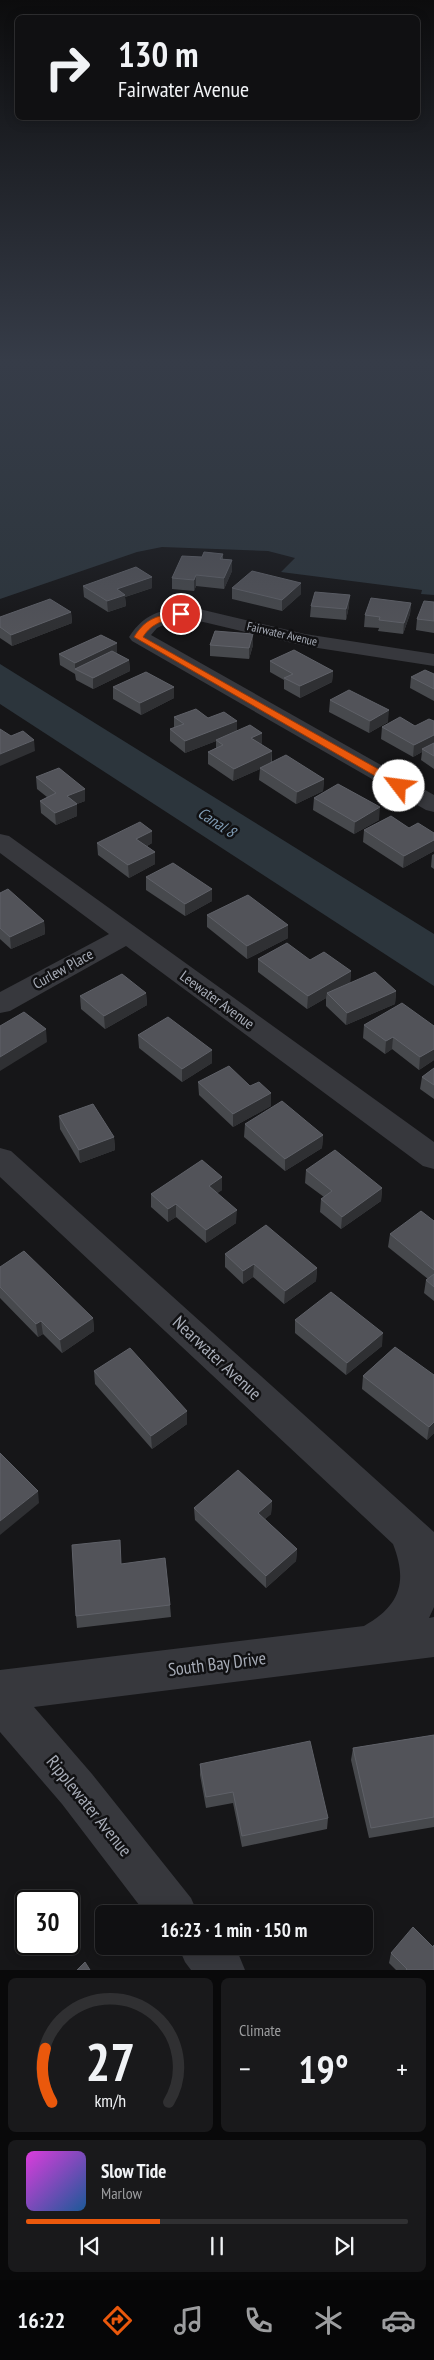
<!DOCTYPE html>
<html lang="en">
<head>
<meta charset="utf-8">
<style>
  body { margin:0; font-family:"PT Sans Narrow",sans-serif; background:#19191b; color:#f1f3f6; height:100vh; display:flex; flex-direction:column; font-size:19px; white-space:nowrap }
  * { box-sizing:border-box; margin:0 }
  p { font-size:16px; color:#9c9d9f }
  .icon { flex:none; width:28px; height:28px; fill:none; stroke:currentColor; stroke-width:2; stroke-linecap:round; stroke-linejoin:round }
  .map { position:relative; height:1970px; overflow:hidden }
  .details { display:flex; flex-direction:column; gap:8px; padding:8px; background:#09090a; flex:1 }
  .details>* { flex:none }
  .banner { position:absolute; left:15px; top:15px; width:405px; height:105px; border-radius:8px; box-shadow:0 2px 12px #0003,0 0 0 1px #303032; background:#101012; color:#f1f3f6; overflow:hidden }
  .speed { position:absolute; left:15px; top:1890px; display:flex; gap:10px; font-size:25px; font-weight:700; text-align:center }
  .speed>* { display:grid; place-content:center; width:65px; height:65px; border-radius:50%; background:#101012; box-shadow:0 2px 12px #0003,0 0 0 1px #303032; line-height:1 }
  .speed .limit { border:2px solid #111; border-radius:8px; background:#fff; color:#111 }
  .pin { position:absolute; display:grid; place-items:center; width:42px; height:42px; color:#fff; margin:-21px; border:2px solid #fff; border-radius:50%; box-shadow:0 1px 5px #0007 }
  .me { position:absolute; width:55px; margin:-28px; rotate:300deg; stroke-linejoin:round; filter:drop-shadow(0 0 4px #0008) }
  .turn { display:flex; align-items:center; gap:18px; height:105px; padding:0 20px; font-size:22px }
  .turn .icon { width:65px; height:65px; stroke-width:2.5 }
  .turn b { display:block; font-size:35px; line-height:42px }
  .big { font-size:38px; font-weight:700; line-height:1.1 }
  .details .tile { flex:1; display:flex; flex-direction:column; justify-content:center; gap:8px; min-width:0; padding:0 18px; border-radius:8px; background:#19191b }
  .details .dial { align-items:center; gap:0 }
  .dial svg { height:130px; overflow:visible; fill:none; stroke:#303032; stroke-width:7; stroke-linecap:round; text-anchor:middle }
  .dial text { fill:#f1f3f6; stroke:none }
  .song { display:flex; align-items:center; gap:15px }
  .cover { width:60px; height:60px; border-radius:8px; background:linear-gradient(135deg,hsl(300 70% 55%),hsl(210 70% 35%)) }
  .played { height:5px; border-radius:2px; background:linear-gradient(90deg,#ea580c 35%,#303032 35%) }
  .keys { display:flex; justify-content:space-around; direction:ltr }
  .heat { display:flex; justify-content:space-between; align-items:center; font-size:28px; direction:ltr }
  .details .tiles { flex:1; display:grid; gap:8px; grid-template-columns:1fr 1fr }
  .tile:last-child { grid-column:span 2 }
  .trip { position:absolute; left:95px; top:1905px; width:278px; height:50px; border-radius:8px; background:#101012; box-shadow:0 2px 12px #0003,0 0 0 1px #303032; font-weight:700; line-height:50px; text-align:center }
  .dock { display:flex; height:80px; justify-content:space-around; align-items:center; background:#060607; color:#9c9d9f }
  .dock .icon { width:35px; height:35px }
  .dock .active { color:#ea580c }
  .dock b { font-size:22px; color:#f1f3f6 }
  .map>svg:first-child { display:block }
</style>
</head>
<body>
<div class="map">
<svg width="434" height="1970" viewBox="0 0 434 1970">
  <rect width="100%" height="100%" fill="#161618"/>
  <!-- water -->
  <g fill="#2c353c">
    <polygon points="0,359 434,359 434,595 421,594 422,590 281,572 295,558 268,551 162,547 137,552 0,599"/>
    <polygon points="0,664 434,934 434,986 0,704"/>
  </g>
  <g fill="none" stroke-linecap="round" stroke-linejoin="round">
    <!-- minor -->
    <g fill="#37383d" fill-rule="evenodd">
      <path d="M 195,608 L 305,634 L 434,654 L 434,666 L 305,646 L 195,620 L 170,622 L 157,628 L 151,635 L 434,795 L 434,812 L 426,810 L 132,641 L 129,637 C 146,611 165,608 195,608 Z"/>
      <polygon points="0,834 9,836 434,1142 434,1169 423,1166 126,946 10,1011 0,1013 0,992 109,934 0,853"/>
      <path d="M 0,1148 L 11,1151 L 434,1532 L 434,1607 L 429,1618 L 434,1617 L 434,1657 L 34,1707 L 92,1774 L 191,1898 L 198,1914 L 146,1914 L 62,1804 L 0,1732 L 0,1670 L 364,1626 C 400,1606 408,1582 393,1544 L 0,1177 Z"/>
      <polygon points="178,1946 232,1946 238,1953 245,1970 191,1970 185,1962"/>
    </g>
  </g>
  <!-- wall -->
  <g fill="#47494d">
    <polygon points="223,554 223,559 232,560 232,571 224,589 196,586 194,591 172,589 172,578 202,557"/>
    <polygon points="152,577 152,588 125,597 126,606 108,612 84,597 83,586"/>
    <polygon points="232,588 301,594 282,611 232,599"/>
    <polygon points="434,602 434,633 416,630 417,619"/>
    <polygon points="411,603 410,614 403,634 378,631 379,628 364,627 365,615"/>
    <polygon points="311,606 349,606 346,620 310,617"/>
    <polygon points="71,612 72,623 12,646 0,638 0,617"/>
    <polygon points="210,645 253,645 249,659 210,656"/>
    <polygon points="59,654 117,654 129,660 130,671 93,689 76,680 75,674 60,665"/>
    <polygon points="270,661 333,671 332,682 300,698 284,689 284,680 270,672"/>
    <polygon points="434,674 434,701 410,688 411,677"/>
    <polygon points="113,687 174,687 174,698 141,715 113,699"/>
    <polygon points="330,700 388,722 369,733 329,712"/>
    <polygon points="174,717 208,718 237,731 262,733 262,745 272,751 272,762 324,779 323,791 296,804 259,780 260,769 233,781 208,764 208,752 216,748 216,741 185,753 170,741 170,729 174,728"/>
    <polygon points="434,721 434,769 421,760 422,752 413,757 381,739 382,727 415,726"/>
    <polygon points="36,777 85,801 77,804 77,816 56,825 41,813 40,801 47,797 37,789"/>
    <polygon points="314,798 379,820 354,834 313,810"/>
    <polygon points="364,830 434,833 434,851 403,868 363,842"/>
    <polygon points="152,831 152,843 147,846 155,852 155,864 129,878 98,855 97,843"/>
    <polygon points="434,854 434,869 431,867 432,855"/>
    <polygon points="146,877 212,889 212,901 185,916 146,890"/>
    <polygon points="0,893 44,921 45,934 11,949 0,939"/>
    <polygon points="207,915 288,925 288,938 247,959 207,927"/>
    <polygon points="258,959 310,960 351,971 350,983 396,991 395,1004 346,1025 326,1006 326,998 307,1009 258,972"/>
    <polygon points="146,993 147,1005 105,1029 81,1009 80,996"/>
    <polygon points="364,1025 434,1026 434,1060 419,1070 392,1049 385,1054 363,1038"/>
    <polygon points="138,1035 212,1063 182,1082 139,1048"/>
    <polygon points="434,1068 434,1099 420,1089 422,1077"/>
    <polygon points="198,1082 250,1086 271,1106 233,1127 199,1095"/>
    <polygon points="59,1116 114,1137 115,1150 80,1163 60,1129"/>
    <polygon points="245,1124 323,1135 322,1148 285,1171 244,1137"/>
    <polygon points="306,1170 382,1188 381,1201 341,1229 320,1212 321,1199 324,1197 305,1183"/>
    <polygon points="222,1177 222,1190 217,1193 236,1223 206,1243 176,1217 168,1222 151,1207 151,1194"/>
    <polygon points="434,1221 434,1301 424,1293 426,1280 428,1279 388,1247 390,1234"/>
    <polygon points="225,1254 317,1268 316,1281 284,1304 253,1277 243,1284 225,1267"/>
    <polygon points="0,1267 93,1318 94,1331 62,1353 43,1334 38,1337 0,1298"/>
    <polygon points="295,1320 382,1346 346,1375 295,1333"/>
    <polygon points="395,1347 434,1433 427,1440 362,1389 363,1376"/>
    <polygon points="94,1371 187,1424 152,1449 95,1384"/>
    <polygon points="272,1501 271,1514 265,1519 297,1549 296,1561 266,1588 195,1520 194,1508"/>
    <polygon points="121,1564 170,1605 171,1617 77,1628 76,1616"/>
    <polygon points="434,1735 434,1827 369,1838 351,1760 353,1748"/>
    <polygon points="200,1764 328,1818 327,1829 242,1847 233,1803 206,1808 200,1775"/>
    <polygon points="433,1947 434,1970 396,1970 389,1963 391,1953"/>
  </g>
  <!-- shaded-wall -->
  <g fill="#2f3033">
    <polygon points="232,560 232,571 224,589 224,578"/>
    <polygon points="196,575 196,586 194,591 194,580"/>
    <polygon points="152,577 152,588 125,597 126,606 108,612 107,601 117,589"/>
    <polygon points="301,583 301,594 282,611 282,600"/>
    <polygon points="350,595 349,606 346,620 346,609"/>
    <polygon points="411,603 410,614 403,634 404,623"/>
    <polygon points="71,612 72,623 12,646 11,635"/>
    <polygon points="253,634 253,645 249,659 249,648"/>
    <polygon points="117,643 117,654 75,669 75,674 75,663"/>
    <polygon points="129,660 130,671 93,689 93,678"/>
    <polygon points="333,671 332,682 300,698 300,686"/>
    <polygon points="174,687 174,698 141,715 140,703"/>
    <polygon points="389,710 388,722 369,733 370,721"/>
    <polygon points="237,721 237,733 185,753 185,741"/>
    <polygon points="262,733 262,745 251,738"/>
    <polygon points="434,735 434,746 422,749 422,752 413,757 414,745"/>
    <polygon points="34,740 35,751 0,766 0,754"/>
    <polygon points="272,751 271,763 260,768 260,769 233,781 234,769"/>
    <polygon points="324,779 323,791 296,804 297,792"/>
    <polygon points="85,789 85,801 77,804 77,816 56,825 55,813 67,796"/>
    <polygon points="380,807 379,820 354,834 355,822"/>
    <polygon points="152,831 152,843 137,851 136,839"/>
    <polygon points="434,840 434,851 403,868 404,856"/>
    <polygon points="155,852 155,864 129,878 128,865"/>
    <polygon points="212,889 212,901 185,916 185,904"/>
    <polygon points="44,921 45,934 11,949 10,937"/>
    <polygon points="288,925 288,938 247,959 247,946"/>
    <polygon points="351,971 350,984 327,993 326,998 307,1009 308,996"/>
    <polygon points="396,991 395,1004 346,1025 347,1013"/>
    <polygon points="146,993 147,1005 105,1029 104,1016"/>
    <polygon points="46,1029 47,1042 0,1071 0,1057"/>
    <polygon points="393,1037 392,1049 385,1054 386,1041"/>
    <polygon points="434,1049 434,1060 419,1070 420,1057"/>
    <polygon points="212,1050 212,1063 182,1082 182,1069"/>
    <polygon points="271,1093 271,1106 233,1127 233,1114"/>
    <polygon points="323,1135 322,1148 285,1171 285,1159"/>
    <polygon points="114,1137 115,1150 80,1163 79,1150"/>
    <polygon points="222,1177 222,1190 209,1199 209,1186"/>
    <polygon points="382,1188 381,1201 341,1229 342,1217"/>
    <polygon points="176,1204 176,1217 168,1222 168,1209"/>
    <polygon points="237,1210 236,1223 206,1243 206,1230"/>
    <polygon points="254,1264 253,1277 243,1284 243,1271"/>
    <polygon points="317,1268 316,1281 284,1304 285,1291"/>
    <polygon points="93,1318 94,1331 62,1353 60,1340"/>
    <polygon points="41,1321 43,1334 38,1337 36,1324"/>
    <polygon points="383,1333 382,1346 346,1375 347,1363"/>
    <polygon points="187,1411 187,1424 152,1449 151,1436"/>
    <polygon points="434,1422 434,1433 427,1440 429,1427"/>
    <polygon points="38,1491 39,1503 0,1535 0,1521"/>
    <polygon points="272,1501 271,1514 258,1525 258,1513"/>
    <polygon points="297,1549 296,1561 266,1588 266,1576"/>
  </g>
  <!-- building -->
  <g fill="#525359" stroke="#5f6168">
    <polygon points="204,552 223,554 220,559 232,560 224,578 196,575 194,580 172,578 182,556 202,557"/>
    <polygon points="136,567 152,577 117,589 125,595 107,601 83,586"/>
    <polygon points="252,571 301,583 282,600 232,588"/>
    <polygon points="315,592 350,595 346,609 311,606"/>
    <polygon points="371,598 411,603 404,623 379,620 380,617 365,615"/>
    <polygon points="50,599 71,612 11,635 0,627 0,617"/>
    <polygon points="424,601 434,602 434,621 417,619"/>
    <polygon points="215,631 253,634 249,648 210,645"/>
    <polygon points="101,635 117,643 75,663 59,654"/>
    <polygon points="294,650 333,671 300,686 284,678 293,674 270,661"/>
    <polygon points="112,651 129,660 93,678 75,669"/>
    <polygon points="425,670 434,674 434,689 411,677"/>
    <polygon points="146,672 174,687 140,703 113,687"/>
    <polygon points="349,690 389,710 370,721 330,700"/>
    <polygon points="196,709 208,718 224,712 237,721 185,741 170,729 184,724 174,717"/>
    <polygon points="400,717 415,726 429,719 434,721 434,735 414,745 382,727"/>
    <polygon points="250,725 262,733 251,738 272,751 234,769 208,752 223,745 216,740"/>
    <polygon points="0,729 11,736 23,731 34,740 0,754"/>
    <polygon points="434,743 434,756 422,749"/>
    <polygon points="286,755 324,779 297,792 260,768"/>
    <polygon points="59,768 85,789 67,796 77,804 55,813 40,801 56,793 36,777"/>
    <polygon points="338,784 380,807 355,822 314,798"/>
    <polygon points="391,816 409,828 418,823 434,833 434,840 404,856 364,830"/>
    <polygon points="140,822 152,831 136,839 155,852 128,865 97,843"/>
    <polygon points="173,863 212,889 185,904 146,877"/>
    <polygon points="8,889 44,921 10,937 0,928 0,893"/>
    <polygon points="248,895 288,925 247,946 207,915"/>
    <polygon points="287,943 310,960 324,952 351,971 308,996 258,959"/>
    <polygon points="375,972 396,991 347,1013 327,993"/>
    <polygon points="122,974 146,993 104,1016 80,996"/>
    <polygon points="402,1003 434,1026 434,1049 420,1057 393,1037 386,1041 364,1025"/>
    <polygon points="24,1012 46,1029 0,1057 0,1026"/>
    <polygon points="168,1017 212,1050 182,1069 138,1035"/>
    <polygon points="229,1066 250,1086 259,1082 271,1093 233,1114 198,1082"/>
    <polygon points="434,1068 434,1085 422,1077"/>
    <polygon points="282,1101 323,1135 285,1159 245,1124"/>
    <polygon points="93,1104 114,1137 79,1150 59,1116"/>
    <polygon points="335,1150 382,1188 342,1217 321,1199 332,1191 306,1170"/>
    <polygon points="202,1160 222,1177 209,1186 237,1210 206,1230 176,1204 168,1209 151,1194"/>
    <polygon points="421,1211 434,1221 434,1270 390,1234"/>
    <polygon points="266,1225 317,1268 285,1291 254,1264 243,1271 225,1254"/>
    <polygon points="24,1251 93,1318 60,1340 41,1321 36,1324 0,1287 0,1267"/>
    <polygon points="434,1274 434,1287 426,1280"/>
    <polygon points="331,1292 383,1333 347,1363 295,1320"/>
    <polygon points="395,1347 434,1375 434,1422 429,1427 363,1376"/>
    <polygon points="130,1348 187,1411 151,1436 94,1371"/>
    <polygon points="0,1453 38,1491 0,1521"/>
    <polygon points="238,1470 272,1501 258,1513 297,1549 266,1576 194,1508"/>
    <polygon points="120,1540 121,1564 165,1558 170,1605 76,1616 72,1545"/>
    <polygon points="434,1735 434,1817 371,1828 353,1748"/>
    <polygon points="310,1741 328,1818 242,1836 233,1792 206,1797 200,1764"/>
    <polygon points="413,1927 433,1947 434,1945 434,1970 406,1970 407,1969 391,1953"/>
    <polygon points="85,1962 90,1970 77,1970"/>
  </g>
  <!-- sky -->
  <linearGradient id="sky" x2="0" y2="1"><stop stop-color="#0c0c0d"/><stop offset="0.57" stop-color="#363c48"/><stop offset="1" stop-color="#363c48" stop-opacity="0"/></linearGradient>
  <rect width="434" height="634" fill="url(#sky)"/>
  <!-- route -->
  <path fill="#ea580c" stroke="#983908" d="M 181,612 L 185,614 L 184,616 C 167,620 153,621 143,637 L 403,783 L 403,788 L 396,788 L 134,637 C 147,616 159,616 181,612 Z"/>
  <g text-anchor="middle" stroke-width="5" stroke-linejoin="round" paint-order="stroke">
    <!-- far-street labels -->
    <g font-size="12" fill="#a8adb8" stroke="#111113">
      <text transform="translate(282 634) rotate(13)" y="4">Fairwater Avenue</text>
    </g>
    <!-- street labels -->
    <g font-size="15" fill="#a8adb8" stroke="#111113">
      <text transform="translate(63 969) rotate(-29)" y="5">Curlew Place</text>
      <text transform="translate(217 1000) rotate(36)" y="5">Leewater Avenue</text>
    </g>
    <!-- water labels -->
    <g font-size="16" font-style="italic" fill="#7f9bb3" stroke="#111113">
      <text transform="translate(217 822) rotate(33)" y="6">Canal 8</text>
    </g>
    <!-- near-street labels -->
    <g font-size="18" fill="#a8adb8" stroke="#111113">
      <text transform="translate(217 1358) rotate(43)" y="6">Nearwater Avenue</text>
      <text transform="translate(217 1664) rotate(-7)" y="6">South Bay Drive</text>
      <text transform="translate(89 1806) rotate(51)" y="6">Ripplewater Avenue</text>
    </g>
  </g>
</svg>
<div class="speed"><div class="limit">30</div></div>
<div class="pin" style="left:181px;top:614px;background:#d93025"><svg class="icon" aria-label="arrive" viewBox="0 0 24 24"><path d="M6 21V4h12l-3 4 3 4H6"/></svg></div>
<svg class="me" style="left:399px;top:786px" viewBox="-20 -20 40 40"><circle r="19" fill="#fff"/><path d="M0-13L10 11 0 6-10 11z" fill="#ea580c"/></svg>
<div class="trip">16:23 · 1 min · 150 m</div>
<div class="banner">
<div class="turn"><svg class="icon" aria-label="right" viewBox="0 0 24 24"><path d="M7 20v-9h11M14 6l5 5-5 5"/></svg><div><b>130 m</b>Fairwater Avenue</div></div>
</div>
</div>
<section class="details">
<div class="tiles">
<div class="tile dial"><svg viewBox="0 0 100 80">
<path d="M14 69A42 42 0 1 1 86 69"/>
<path d="M14 69A42 42 0 0 1 10 36" stroke="#ea580c"/>
<text x="50" y="56" font-size="32" font-weight="700">27</text>
<text x="50" y="72" font-size="11">km/h</text>
</svg></div>
<div class="tile"><p>Climate</p>
<div class="heat"><a>−</a><b class="big">19°</b><a>+</a></div>
</div>
<div class="tile">
<div class="song"><i class="cover"></i><div><b>Slow Tide</b><p>Marlow</p></div></div>
<div class="played"></div>
<div class="keys"><svg class="icon" aria-label="previous" viewBox="0 0 24 24"><path d="M18 5L8 12l10 7zM5 5v14"/></svg><svg class="icon" aria-label="pause" viewBox="0 0 24 24"><path d="M8 5v14M16 5v14"/></svg><svg class="icon" aria-label="next" viewBox="0 0 24 24"><path d="M6 5l10 7-10 7zM19 5v14"/></svg></div>
</div>
</div>
</section>
<nav class="dock">
<b>16:22</b>
<svg class="icon active" aria-label="directions" viewBox="0 0 24 24"><path d="M12 3l9 9-9 9-9-9zM9 14v-3h6M13 9l2 2-2 2"/></svg>
<svg class="icon" aria-label="music" viewBox="0 0 24 24"><path d="M9 18V5l10-2v13"/><circle cx="6" cy="18" r="3"/><circle cx="16" cy="16" r="3"/></svg>
<svg class="icon" aria-label="phone" viewBox="0 0 24 24"><path d="M5 4h4l2 5-3 2q2 4 5 5l2-3 5 2v4C11 20 4 13 5 4z"/></svg>
<svg class="icon" aria-label="climate" viewBox="0 0 24 24"><path d="M12 3v18M4 7l16 10M4 17L20 7"/></svg>
<svg class="icon" aria-label="car" viewBox="0 0 24 24"><path d="M5 17H2v-5l4-1 3-4h7l3 4 3 1v5h-3M9 17h6M6 11h13"/><circle cx="7" cy="17" r="2"/><circle cx="17" cy="17" r="2"/></svg>
</nav>
</body>
</html>
